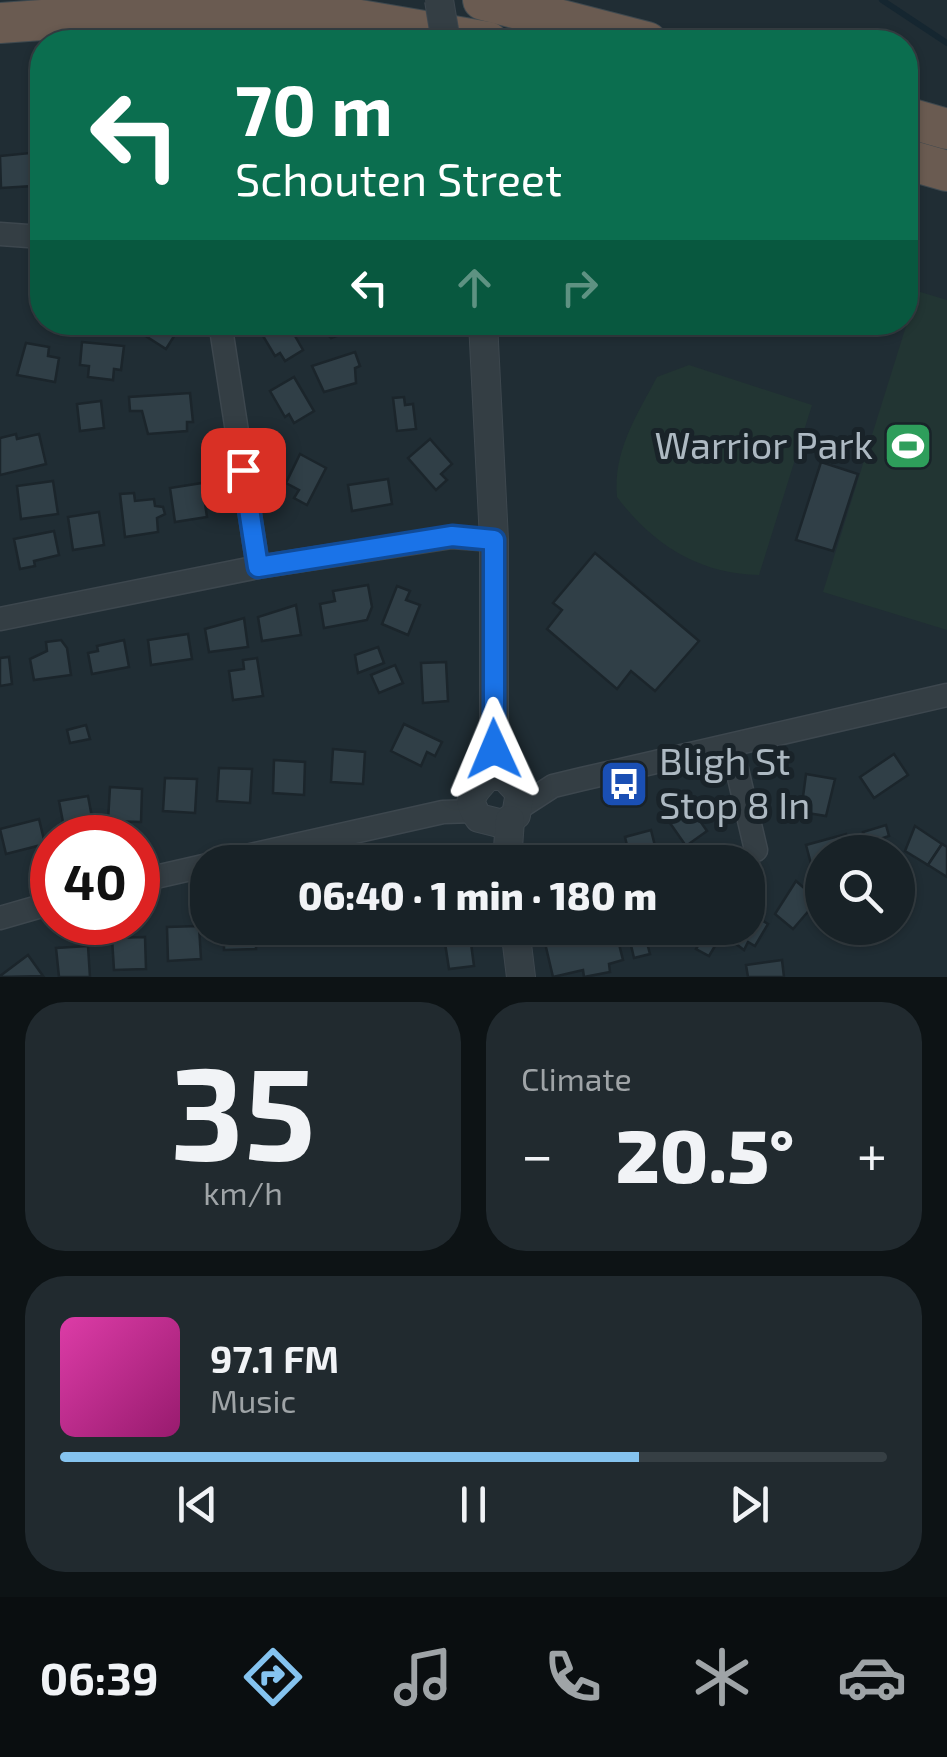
<!DOCTYPE html>
<html lang="en">
<head>
<meta charset="utf-8">
<style>
  body { margin:0; font-family:"Exo 2",sans-serif; background:#212a2f; color:#f1f3f6; height:100vh; display:flex; flex-direction:column; font-size:38px; white-space:nowrap }
  * { box-sizing:border-box; margin:0 }
  p { font-size:32px; color:#9fa4a7 }
  .icon { flex:none; width:55px; height:55px; fill:none; stroke:currentColor; stroke-width:2; stroke-linecap:round; stroke-linejoin:round }
  .map { position:relative; height:977px; overflow:hidden }
  .details { display:flex; flex-direction:column; gap:25px; padding:25px; background:#0d1315; flex:1 }
  .details>* { flex:none }
  .top-card { position:absolute; left:30px; top:30px; width:888px; height:305px; border-radius:40px; box-shadow:0 2px 8px #0004,0 0 0 2px #363f44; background:#0b6e4f; color:#fff; overflow:hidden }
  .controls { position:absolute; left:805px; top:835px; display:grid; gap:20px }
  .controls a { display:grid; place-items:center; width:110px; height:110px; border-radius:50%; background:#182227; box-shadow:0 2px 8px #0004,0 0 0 2px #363f44; font-size:50px }
  .speed { position:absolute; left:30px; top:815px; display:flex; gap:20px; font-size:50px; font-weight:700; text-align:center }
  .speed>* { display:grid; place-content:center; width:130px; height:130px; border-radius:50%; background:#182227; box-shadow:0 2px 8px #0004,0 0 0 2px #363f44; line-height:1 }
  .speed .limit { border:15px solid #d22; background:#fff; color:#111 }
  .pin { position:absolute; display:grid; place-items:center; width:85px; height:85px; color:#fff; margin:-42px; border-radius:20px; box-shadow:0 5px 15px #0006 }
  .me { position:absolute; width:110px; margin:-55px; rotate:359deg; stroke-linejoin:round; filter:drop-shadow(0 0 8px #0008) }
  .turn { display:flex; align-items:center; gap:35px; height:210px; padding:0 40px; font-size:45px }
  .turn .icon { width:130px; height:130px; stroke-width:2.5 }
  .turn b { display:block; font-size:70px; line-height:85px }
  .lanes { display:flex; align-items:center; height:95px; padding:0 40px; background:#0003; justify-content:center; gap:50px; direction:ltr }
  .lanes .off { opacity:.35 }
  .big { font-size:75px; font-weight:800; line-height:1.1 }
  .details .widget { flex:1; display:flex; flex-direction:column; justify-content:center; gap:15px; min-width:0; padding:0 35px; border-radius:40px; background:#212a2f }
  .details .dial { align-items:center; gap:0 }
  .dial b { font-size:130px; line-height:1 }
  .song { display:flex; align-items:center; gap:30px }
  .cover { width:120px; height:120px; border-radius:15px; background:linear-gradient(135deg,hsl(320 70% 55%),hsl(320 70% 35%)) }
  .played { height:10px; border-radius:5px; background:linear-gradient(90deg,#85c3ef 70%,#363f44 70%) }
  .keys { display:flex; justify-content:space-around; direction:ltr }
  .heat { display:flex; justify-content:space-between; align-items:center; font-size:55px; direction:ltr }
  .details .tiles { flex:1; display:grid; gap:25px; grid-template-columns:1fr 1fr }
  .widget:last-child { grid-column:span 2 }
  .trip { position:absolute; left:190px; top:845px; width:575px; height:100px; border-radius:40px; background:#182227; box-shadow:0 2px 8px #0004,0 0 0 2px #363f44; font-weight:800; line-height:100px; text-align:center }
  .tabs { display:flex; height:160px; justify-content:space-around; align-items:center; background:#0a0e10; color:#9fa4a7 }
  .tabs .icon { width:70px; height:70px }
  .tabs .active { color:#85c3ef }
  .tabs b { font-size:45px; color:#f1f3f6 }
  .map>svg:first-child { display:block }
</style>
</head>
<body>
<div class="map">
<svg width="947" height="977" viewBox="0 0 947 977">
  <rect width="100%" height="100%" fill="#202d34"/>
  <!-- green -->
  <g fill="#223533">
    <polygon points="917,291 947,300 947,630 823,592"/>
    <path d="M 689,365 L 812,405 L 759,575 C 700,574 653,545 617,497 C 613,451 636,417 657,377 Z"/>
  </g>
  <g fill="none" stroke-linecap="round" stroke-linejoin="round">
    <!-- stream -->
    <polyline stroke="#152630" stroke-width="6" points="882,0 947,43"/>
  </g>
  <!-- building -->
  <g fill="#303f47" stroke="#1b252b" stroke-width="2.5">
    <polygon points="30,153 33,186 1,188 0,156"/>
    <polygon points="148,322 183,322 166,349 141,333"/>
    <polygon points="274,322 287,322 303,350 285,361 280,353 275,356 260,331"/>
    <polygon points="311,322 359,322 361,327 331,338 323,330 315,333"/>
    <polygon points="82,342 124,346 121,370 114,369 113,380 88,377 89,366 80,365"/>
    <polygon points="26,343 49,347 48,356 59,358 55,382 17,375"/>
    <polygon points="355,352 360,366 355,368 356,383 324,392 312,366"/>
    <polygon points="294,377 314,411 294,423 289,414 285,417 270,391"/>
    <polygon points="190,393 193,422 187,422 187,431 148,434 142,411 130,411 129,397"/>
    <polygon points="404,397 405,405 413,404 416,429 397,431 393,398"/>
    <polygon points="101,401 104,428 80,431 77,404"/>
    <polygon points="16,434 17,439 39,434 46,464 0,475 0,438"/>
    <polygon points="430,439 452,464 441,474 447,480 436,490 408,458"/>
    <polygon points="300,454 326,468 307,505 294,498 299,490 286,483"/>
    <polygon points="821,462 858,474 833,551 796,540"/>
    <polygon points="388,479 392,504 352,511 348,485"/>
    <polygon points="53,481 58,514 21,519 17,486"/>
    <polygon points="202,483 207,517 175,522 170,488"/>
    <polygon points="134,493 135,501 154,499 155,506 163,507 165,514 157,518 158,532 125,537 120,494"/>
    <polygon points="99,512 104,545 73,550 68,517"/>
    <polygon points="54,531 59,555 34,561 35,566 20,569 14,539"/>
    <polygon points="595,553 699,641 655,691 631,671 617,689 547,629 562,610 553,603"/>
    <polygon points="368,585 372,607 367,620 324,628 320,604 335,601 333,591"/>
    <polygon points="397,586 410,591 406,600 420,605 408,635 382,624"/>
    <polygon points="296,605 301,635 262,641 258,617"/>
    <polygon points="244,618 248,647 209,652 205,629"/>
    <polygon points="188,634 192,659 151,665 148,640"/>
    <polygon points="61,640 67,648 71,675 34,680 30,659 47,651 46,642"/>
    <polygon points="124,640 129,667 92,674 88,653 98,651 97,646"/>
    <polygon points="378,647 384,663 358,673 355,655"/>
    <polygon points="9,657 12,684 0,686 0,658"/>
    <polygon points="257,658 263,696 233,700 229,671 244,669 243,660"/>
    <polygon points="446,662 448,701 423,703 421,663"/>
    <polygon points="395,665 403,683 379,693 371,675"/>
    <polygon points="404,724 442,742 435,756 427,752 421,766 391,751"/>
    <polygon points="86,725 90,739 70,743 67,730"/>
    <polygon points="333,749 365,752 363,784 331,782"/>
    <polygon points="894,754 908,775 874,798 860,777"/>
    <polygon points="274,760 305,762 304,795 273,793"/>
    <polygon points="219,768 252,769 250,803 217,801"/>
    <polygon points="806,774 835,779 826,816 801,812"/>
    <polygon points="165,778 197,779 195,813 163,811"/>
    <polygon points="110,787 142,789 141,822 108,821"/>
    <polygon points="88,796 94,828 81,830 82,838 66,838 59,801"/>
    <polygon points="684,798 707,831 686,846 663,813"/>
    <polygon points="39,819 45,844 6,854 0,829"/>
    <polygon points="886,825 889,836 866,844 863,832"/>
    <polygon points="915,826 942,844 928,865 905,851"/>
    <polygon points="651,830 659,862 631,862 625,837"/>
    <polygon points="846,834 851,852 822,852 822,879 821,873 814,875 806,845"/>
    <polygon points="942,844 947,847 947,877 928,865"/>
    <polygon points="796,881 818,900 793,929 775,914"/>
    <polygon points="748,912 768,924 755,946 748,942 744,950 723,934 722,928 748,928"/>
    <polygon points="199,926 201,959 168,961 167,927"/>
    <polygon points="224,928 256,928 256,949 224,950"/>
    <polygon points="277,928 310,928 310,944 278,945"/>
    <polygon points="326,928 345,928 346,944 327,945"/>
    <polygon points="469,928 474,966 449,969 443,930"/>
    <polygon points="580,928 615,928 623,960 609,964 610,972 584,977 583,970 553,977 545,943 582,935"/>
    <polygon points="627,928 643,928 650,954 634,958"/>
    <polygon points="705,934 718,941 709,956 696,949"/>
    <polygon points="145,937 146,969 114,970 112,938"/>
    <polygon points="88,946 90,977 59,977 56,948"/>
    <polygon points="28,955 43,976 0,977 0,976"/>
    <polygon points="782,960 784,977 748,977 746,965"/>
  </g>
  <g fill="none" stroke-linecap="round" stroke-linejoin="round">
    <!-- minor casing -->
    <g stroke="#3d474e" stroke-width="25">
      <g id="minor">
        <polyline points="0,234 42,237"/>
        <polyline points="220,322 258,567"/>
        <polyline points="0,619 258,567 452,537 494,540"/>
        <polyline points="732,748 756,850"/>
        <polyline points="519,808 553,786 582,779 947,695"/>
        <polyline points="220,862 443,812 474,811"/>
        <polyline points="138,881 208,865"/>
        <polyline points="0,918 52,903"/>
      </g>
    </g>
    <!-- tertiary casing -->
    <g stroke="#3d474e" stroke-width="30">
      <g id="tertiary">
        <path d="M 483,322 L 494,540 L 494,749 C 493,756 492,769 488,775 C 478,790 462,796 479,818 L 503,824 L 516,815 L 520,793 L 504,776 L 488,776"/>
        <polyline points="507,862 510,820"/>
        <polyline points="515,928 521,977"/>
      </g>
    </g>
    <!-- motorway casing -->
    <g stroke="#3e494f" stroke-width="42">
      <g id="motorway">
        <polyline points="483,0 647,42"/>
        <polyline points="0,23 194,9 313,12 488,42"/>
        <polyline points="905,117 947,129"/>
        <polyline points="905,159 947,171"/>
      </g>
    </g>
    <!-- minor -->
    <use href="#minor" stroke="#343e44" stroke-width="22"/>
    <!-- tertiary -->
    <use href="#tertiary" stroke="#343e44" stroke-width="28"/>
    <!-- motorway -->
    <use href="#motorway" stroke="#6a5b51" stroke-width="40"/>
    <!-- tertiary-bridge casing -->
    <g stroke="#3d474e" stroke-width="30" stroke-linecap="butt">
      <polyline id="tertiary-bridge" points="439,0 446,42"/>
    </g>
    <!-- tertiary-bridge -->
    <use href="#tertiary-bridge" stroke="#343e44" stroke-width="28"/>
  </g>
  <g fill="none" stroke-linecap="round" stroke-linejoin="round">
    <!-- route casing -->
    <g stroke="#114b97" stroke-width="25">
      <polyline id="route" points="243,470 258,567 452,536 494,540 494,749"/>
    </g>
    <!-- route -->
    <use href="#route" stroke="#1a73e8" stroke-width="18"/>
  </g>
  <!-- icons -->
  <defs>
    <g id="stadium-square" transform="scale(2.5)"><rect x="-9" y="-9" width="18" height="18" rx="4" fill="#2e9e5b" stroke="#192329"/><path d="M0-5a6.5 5 0 1 0 0 10a6.5 5 0 1 0 0-10ZM-3.5-1.8h7v3.6h-7Z" fill="#fff"/></g>
    <g id="bus-square" transform="scale(2.5)"><rect x="-9" y="-9" width="18" height="18" rx="4" fill="#1a4fb4" stroke="#192329"/><path d="M-5-6H5V4H4V6H2V4H-2V6H-4V4H-5ZM-3.5-4V0h7V-4ZM-3.5 1.2v1.5H-2V1.2ZM2 1.2v1.5H3.5V1.2Z" fill="#fff"/></g>
  </defs>
  <g fill-rule="evenodd">
    <use href="#stadium-square" x="908" y="446"/>
    <use href="#bus-square" x="624" y="784"/>
  </g>
  <g text-anchor="middle" stroke-width="10" stroke-linejoin="round" paint-order="stroke">
    <!-- poi labels -->
    <g font-size="38" fill="#adb9c2" stroke="#192329" text-anchor="end">
      <text x="873" y="459">Warrior Park</text>
      <text x="659" y="775" text-anchor="start">Bligh St<tspan x="659" dy="44">Stop 8 In</tspan></text>
    </g>
  </g>
</svg>
<div class="controls">
<a><svg class="icon" aria-label="search" viewBox="0 0 24 24"><circle cx="10" cy="10" r="6"/><path d="M15 15l6 6"/></svg></a>
</div>
<div class="speed"><div class="limit">40</div></div>
<div class="pin" style="left:243px;top:470px;background:#d93025"><svg class="icon" aria-label="arrive" viewBox="0 0 24 24"><path d="M6 21V4h12l-3 4 3 4H6"/></svg></div>
<svg class="me" style="left:494px;top:749px" viewBox="-20 -20 40 40"><path d="M0-17L14 15 0 8-14 15z" fill="#1a73e8" stroke="#fff" stroke-width="4"/></svg>
<div class="trip">06:40 · 1 min · 180 m</div>
<div class="top-card">
<div class="turn"><svg class="icon" aria-label="left" viewBox="0 0 24 24"><path d="M17 20v-9H6M10 6l-5 5 5 5"/></svg><div><b>70 m</b>Schouten Street</div></div>
<div class="lanes"><svg class="icon" aria-label="left" viewBox="0 0 24 24"><path d="M17 20v-9H6M10 6l-5 5 5 5"/></svg><svg class="icon off" aria-label="ahead" viewBox="0 0 24 24"><path d="M12 20V5M6 11l6-6 6 6"/></svg><svg class="icon off" aria-label="right" viewBox="0 0 24 24"><path d="M7 20v-9h11M14 6l5 5-5 5"/></svg></div>
</div>
</div>
<section class="details">
<div class="tiles">
<div class="widget dial"><b>35</b><p>km/h</p></div>
<div class="widget"><p>Climate</p>
<div class="heat"><a>−</a><b class="big">20.5°</b><a>+</a></div>
</div>
<div class="widget">
<div class="song"><i class="cover"></i><div><b>97.1 FM</b><p>Music</p></div></div>
<div class="played"></div>
<div class="keys"><svg class="icon" aria-label="previous" viewBox="0 0 24 24"><path d="M18 5L8 12l10 7zM5 5v14"/></svg><svg class="icon" aria-label="pause" viewBox="0 0 24 24"><path d="M8 5v14M16 5v14"/></svg><svg class="icon" aria-label="next" viewBox="0 0 24 24"><path d="M6 5l10 7-10 7zM19 5v14"/></svg></div>
</div>
</div>
</section>
<nav class="tabs">
<b>06:39</b>
<svg class="icon active" aria-label="directions" viewBox="0 0 24 24"><path d="M12 3l9 9-9 9-9-9zM9 14v-3h6M13 9l2 2-2 2"/></svg>
<svg class="icon" aria-label="music" viewBox="0 0 24 24"><path d="M9 18V5l10-2v13"/><circle cx="6" cy="18" r="3"/><circle cx="16" cy="16" r="3"/></svg>
<svg class="icon" aria-label="phone" viewBox="0 0 24 24"><path d="M5 4h4l2 5-3 2q2 4 5 5l2-3 5 2v4C11 20 4 13 5 4z"/></svg>
<svg class="icon" aria-label="climate" viewBox="0 0 24 24"><path d="M12 3v18M4 7l16 10M4 17L20 7"/></svg>
<svg class="icon" aria-label="car" viewBox="0 0 24 24"><path d="M5 17H2v-5l4-1 3-4h7l3 4 3 1v5h-3M9 17h6M6 11h13"/><circle cx="7" cy="17" r="2"/><circle cx="17" cy="17" r="2"/></svg>
</nav>
</body>
</html>
